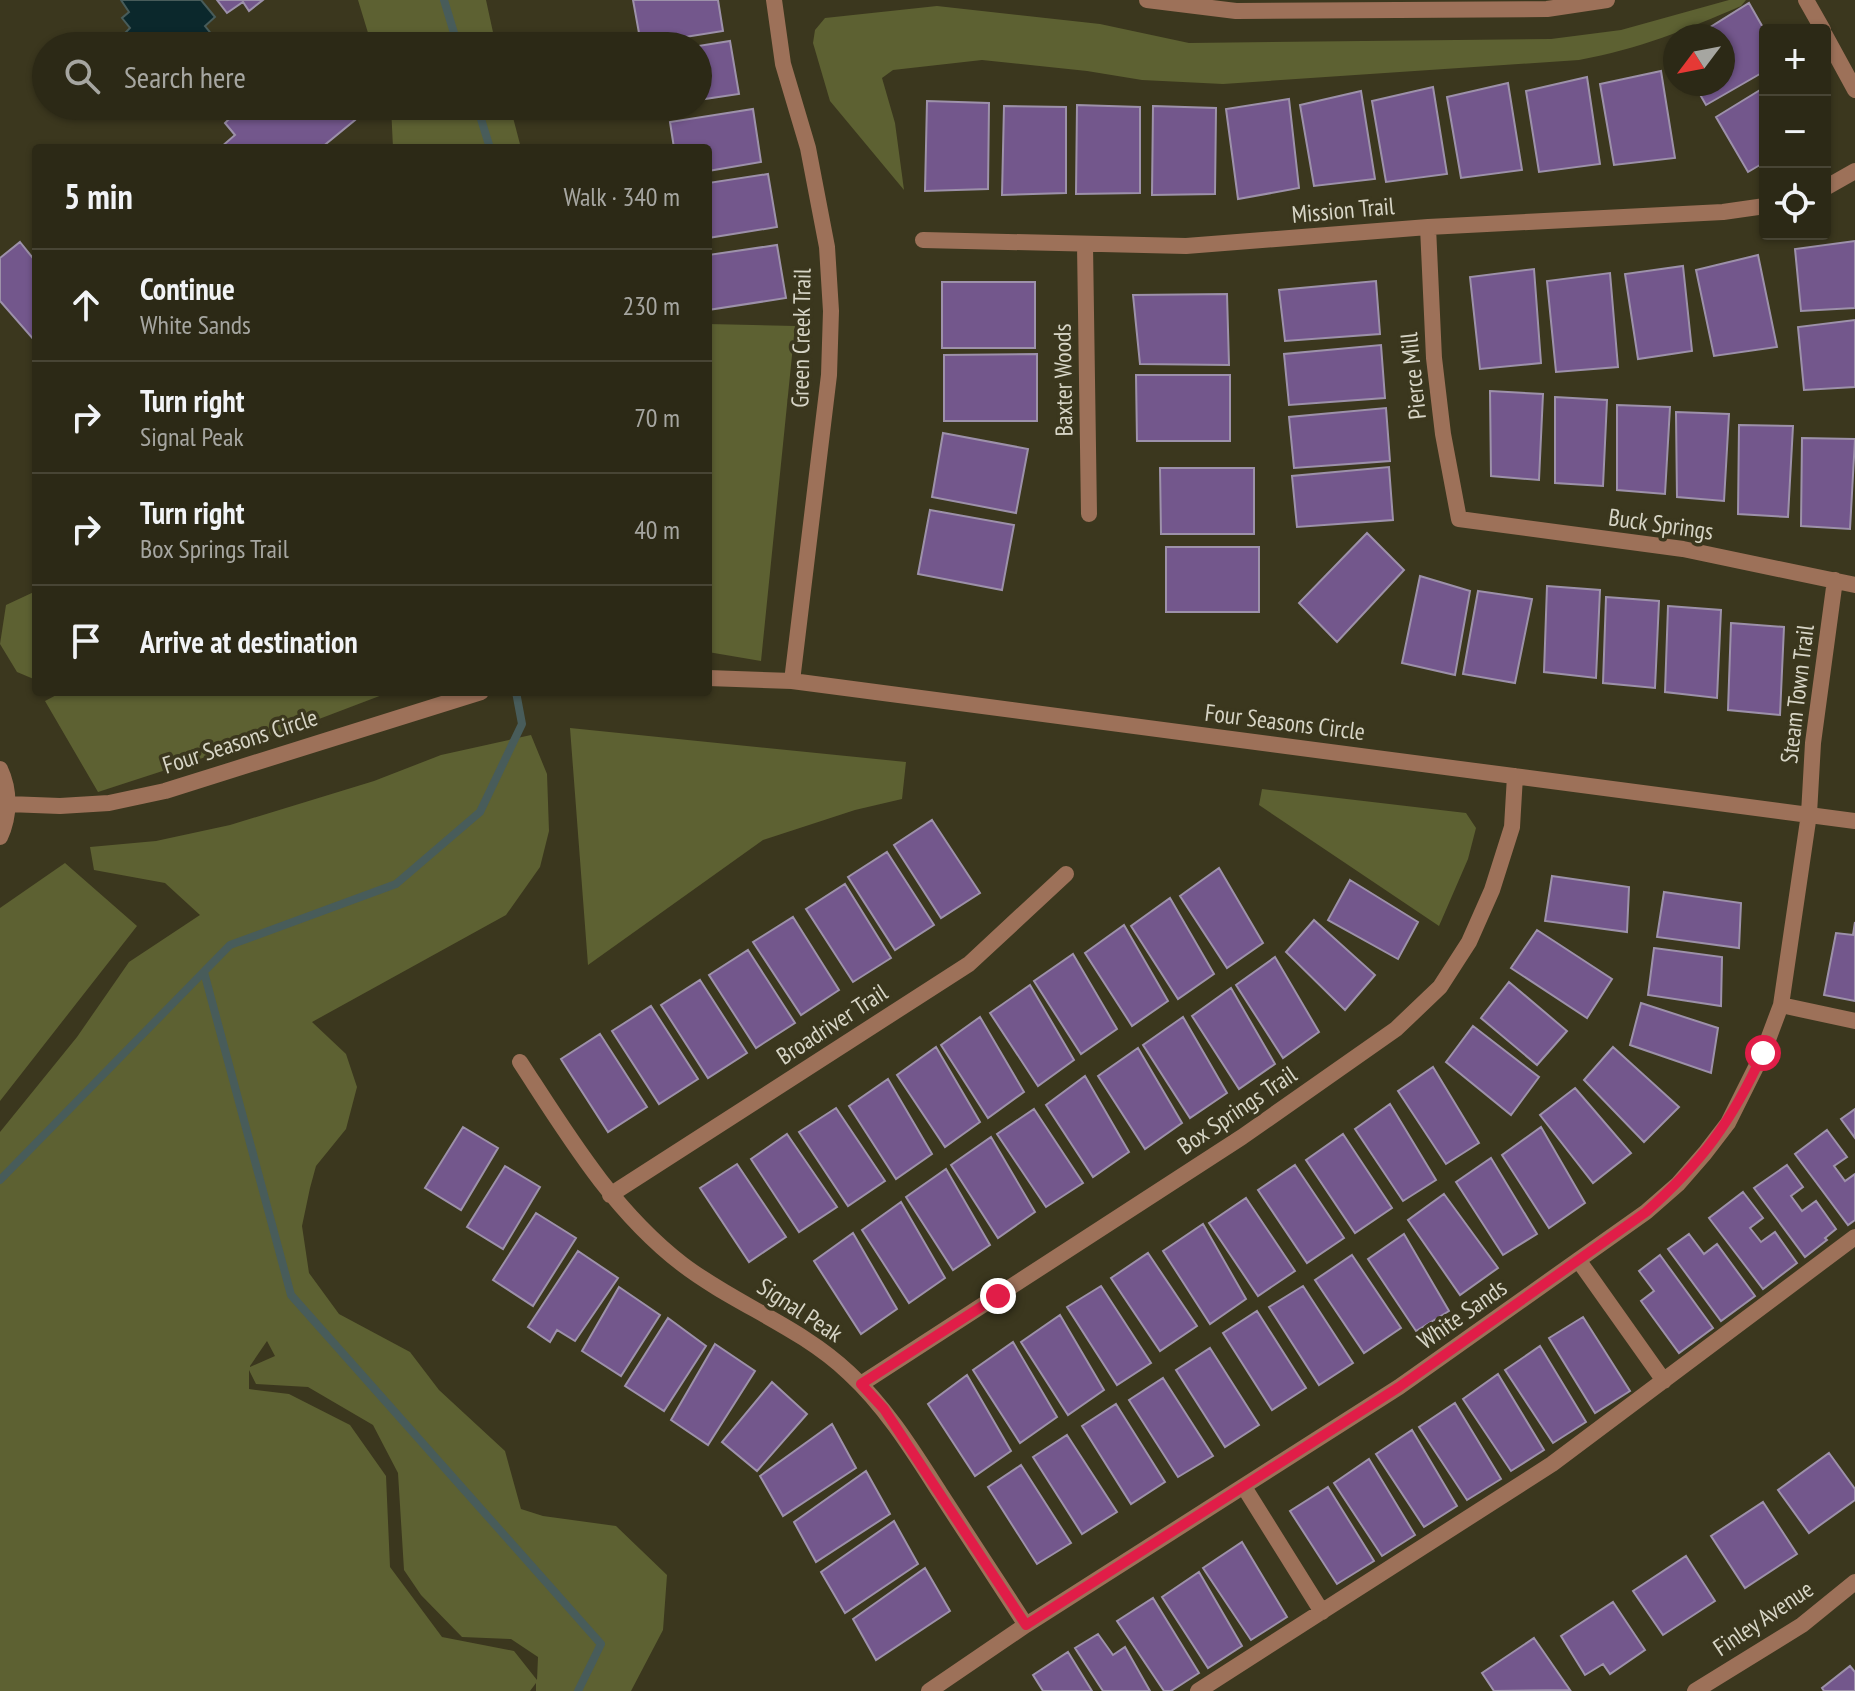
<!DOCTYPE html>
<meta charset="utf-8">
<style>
body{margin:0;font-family:"PT Sans Narrow",sans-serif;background:#34311f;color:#f1f3f6}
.controls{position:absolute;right:24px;top:24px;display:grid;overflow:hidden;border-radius:8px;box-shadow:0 2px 6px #0004}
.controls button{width:72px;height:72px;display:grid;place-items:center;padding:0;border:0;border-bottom:2px solid #484535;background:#2c2916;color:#f1f3f6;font:40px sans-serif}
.compass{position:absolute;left:1663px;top:24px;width:72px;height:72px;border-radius:50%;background:#2c2916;box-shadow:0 2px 6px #0004;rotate:238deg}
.stop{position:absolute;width:24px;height:24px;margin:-18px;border:6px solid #e11d48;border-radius:50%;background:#fff}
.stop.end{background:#e11d48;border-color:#fff;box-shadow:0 2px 8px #0008}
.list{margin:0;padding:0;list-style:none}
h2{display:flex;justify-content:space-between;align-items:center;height:104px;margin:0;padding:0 32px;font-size:34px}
h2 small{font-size:26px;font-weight:400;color:#a6a6a1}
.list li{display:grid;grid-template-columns:52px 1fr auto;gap:24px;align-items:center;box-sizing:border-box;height:112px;padding:0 32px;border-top:2px solid #484535}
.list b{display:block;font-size:30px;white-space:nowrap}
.list p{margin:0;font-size:26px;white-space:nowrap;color:#a6a6a1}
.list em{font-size:26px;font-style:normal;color:#a6a6a1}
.icon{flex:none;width:44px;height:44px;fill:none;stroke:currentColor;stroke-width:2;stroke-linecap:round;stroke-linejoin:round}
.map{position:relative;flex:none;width:1855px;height:1691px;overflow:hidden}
.search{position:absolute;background:#2c2916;box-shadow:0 2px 6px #0004;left:32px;top:32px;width:680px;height:88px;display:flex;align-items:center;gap:20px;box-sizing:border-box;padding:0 28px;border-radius:44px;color:#a6a6a1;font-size:30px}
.panel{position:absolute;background:#2c2916;box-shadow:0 2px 6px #0004;left:32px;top:144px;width:680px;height:552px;border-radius:8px}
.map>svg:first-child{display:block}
.green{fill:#5d6132;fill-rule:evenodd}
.water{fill:#0b282c;stroke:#485c5a;stroke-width:2}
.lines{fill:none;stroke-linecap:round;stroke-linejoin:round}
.stream{stroke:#485c5a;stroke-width:8}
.building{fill:#73578c;stroke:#9d91aa;stroke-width:2}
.minor{stroke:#9d7159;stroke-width:16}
.route{stroke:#e11d48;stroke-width:10}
.labels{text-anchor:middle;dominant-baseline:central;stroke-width:7;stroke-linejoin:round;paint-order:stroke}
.street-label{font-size:24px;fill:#d7d5c6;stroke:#3b371e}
</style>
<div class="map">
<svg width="1855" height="1691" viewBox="0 0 1855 1691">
<rect width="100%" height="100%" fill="#3b371e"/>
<path class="green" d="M358 0H486L496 46H372Z
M1729 0H1746L1741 6C1685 30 1639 49 1579 60L1223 84 1142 80 1087 71 982 60 893 70 882 78 895 123 904 190 830 101 813 43 815 30 825 18 937 6 1100 24 1189 43 1551 39 1621 30Z
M391 106H510L521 148H393Z
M708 324 795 326 761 661 708 652Z
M36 591V680L17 672 0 644 6 605Z
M62 692H390L298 727 98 792 45 701Z
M570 728 906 762 902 799 855 810 763 840 588 965Z
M531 735 547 774 549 831 540 867 506 915 312 1022 346 1054 357 1087 346 1129 316 1166 310 1188 302 1226 309 1273 339 1314 410 1352 439 1390 505 1451 521 1509 543 1516 616 1526 667 1575 663 1630 631 1691H536V1683L530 1691H0V1132L77 1037 129 962 200 915 165 883 94 870 90 847 156 841 230 825 374 781 441 755ZM267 1341 275 1356 250 1367V1366ZM249 1370 256 1384 308 1387 373 1425 398 1473 404 1570 421 1595 462 1637 511 1639 538 1657 537 1680 514 1651 442 1637 390 1567 386 1476 350 1425 289 1394 249 1389Z
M1262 789 1466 813 1476 828 1468 859 1439 926 1259 805Z
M65 863 137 926 0 1101V908Z"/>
<path class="water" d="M121 0H201L215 17 205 26 213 36 208 40 211 44 209 46H131L122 36 130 28 122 18 129 12Z"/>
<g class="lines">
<path class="stream" d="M444 0 458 46
M477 106 490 148
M204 972 291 1295 601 1644 578 1691
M0 1180 230 945 396 884 480 812 522 724 516 692"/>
</g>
<path class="building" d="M217 0H263L249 11 243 2 227 13Z
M633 0H718L723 31 641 44Z
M1749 3 1765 31V71L1706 105 1694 84H1723V36H1696Z
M730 41 739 94 698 100V46Z
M1661 71 1675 158 1614 165 1600 84Z
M1587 77 1600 164 1539 172 1526 91Z
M1508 83 1522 170 1461 178 1447 97Z
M1433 87 1447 174 1386 182 1372 101Z
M1765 87V162L1748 172 1716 117Z
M1361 91 1375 179 1314 186 1300 105Z
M1289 99 1299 188 1238 199 1226 109Z
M927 101 989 103 988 189 925 191Z
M1077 105 1140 107V193L1076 194Z
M242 106H344L355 120 321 148H220L235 135 225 123Z
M1004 106 1066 107V193L1002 195Z
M1153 106 1216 108 1215 194 1152 195Z
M753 109 761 162 708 171V148H674L670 122Z
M768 174 777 227 708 238V183Z
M1855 241V308L1801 311 1795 249Z
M20 242 36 262 34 340 0 301V258Z
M777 245 786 298 708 310V255Z
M1758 255 1777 347 1714 356 1696 270Z
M1683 266 1692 351 1638 359 1625 274Z
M1534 269 1541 363 1480 369 1470 277Z
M1610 273 1618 367 1556 372 1547 281Z
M1376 281 1380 334 1285 341 1279 290Z
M942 282H1035V348H942Z
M1227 294 1229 365 1140 364 1133 295Z
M1855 320V387L1804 390 1798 327Z
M1381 345 1385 398 1289 405 1284 354Z
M1037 354V421H944V355Z
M1136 375H1230V441H1137Z
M1490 391 1543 394 1539 480 1491 476Z
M1555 397 1607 400 1603 486 1555 483Z
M1617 405 1670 407 1665 494 1617 490Z
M1386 408 1390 461 1294 468 1289 417Z
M1676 412 1729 414 1724 501 1677 497Z
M1739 425 1793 426 1788 517 1738 514Z
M943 433 1028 449 1016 513 932 497Z
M1802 438 1855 439 1850 529 1801 526Z
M1389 467 1393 520 1297 527 1292 476Z
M1160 468H1254V534H1161Z
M930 510 1014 525 1002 590 918 574Z
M1367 533 1404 570 1337 642 1299 603Z
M1166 547H1259V612H1166Z
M1420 576 1470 591 1455 675 1402 663Z
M1547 586 1600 590 1596 678 1544 672Z
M1478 591 1532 599 1515 683 1463 674Z
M1606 597 1659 601 1655 688 1603 683Z
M1668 606 1721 610 1717 698 1665 692Z
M1731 623 1784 627 1780 715 1728 710Z
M932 820 980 893 941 918 894 845Z
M887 852 934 925 895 950 848 877Z
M1219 868 1263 943 1227 968 1180 896Z
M1552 876 1629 887 1627 932 1545 921Z
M1350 880 1418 922 1398 959 1328 920Z
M845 884 891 958 853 982 806 909Z
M1664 892 1741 903 1739 948 1657 937Z
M1170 898 1214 974 1178 999 1131 926Z
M793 917 839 990 801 1015 753 942Z
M1314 920 1375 975 1345 1010 1286 952Z
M1855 922V1001L1824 995 1836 933 1853 935Z
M1124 925 1168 1001 1132 1026 1085 953Z
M1537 930 1612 979 1587 1018 1511 968Z
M1654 948 1722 957 1721 1006 1648 995Z
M748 950 795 1023 756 1048 709 975Z
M1073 954 1117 1029 1081 1054 1034 981Z
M1275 957 1319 1032 1283 1058 1236 985Z
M700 980 747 1053 708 1078 661 1005Z
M1509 982 1567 1031 1537 1065 1481 1018Z
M1030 985 1074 1060 1038 1086 990 1013Z
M1231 988 1275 1064 1239 1089 1192 1016Z
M1641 1003 1718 1028 1711 1073 1630 1045Z
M651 1006 698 1079 659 1104 612 1031Z
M980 1017 1024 1092 988 1118 941 1045Z
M1183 1017 1227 1093 1190 1118 1143 1045Z
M1473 1026 1539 1077 1511 1115 1446 1062Z
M600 1034 647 1107 608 1132 561 1059Z
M936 1047 980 1122 945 1147 897 1075Z
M1613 1047 1679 1107 1644 1142 1584 1080Z
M1138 1048 1182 1123 1145 1149 1098 1076Z
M1433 1067 1479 1143 1446 1164 1398 1091Z
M1085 1076 1129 1152 1093 1177 1046 1105Z
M888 1079 932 1154 896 1179 849 1106Z
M1575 1088 1631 1153 1593 1183 1540 1115Z
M1390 1104 1436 1180 1403 1201 1355 1129Z
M836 1108 885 1181 848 1206 799 1132Z
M1034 1109 1083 1183 1046 1207 997 1134Z
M1855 1109V1138L1841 1119Z
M463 1127 498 1148 461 1210 425 1188Z
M1541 1127 1585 1203 1549 1228 1502 1155Z
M1827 1130 1847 1157 1834 1166 1845 1181 1855 1174V1220L1848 1225 1795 1154Z
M787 1134 837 1207 799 1232 751 1159Z
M1343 1134 1392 1208 1355 1233 1306 1160Z
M991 1137 1035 1212 998 1238 951 1165Z
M1491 1158 1537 1234 1503 1255 1456 1182Z
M737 1164 786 1237 749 1262 700 1188Z
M1295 1165 1344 1238 1307 1263 1258 1190Z
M1787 1165 1803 1187 1791 1196 1802 1211 1816 1201 1836 1229 1825 1238 1827 1240 1805 1257 1754 1188Z
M505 1166 540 1187 503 1249 467 1227Z
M946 1169 990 1245 953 1270 906 1197Z
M1743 1192 1763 1218 1750 1228 1761 1242 1775 1232 1797 1263 1763 1289 1709 1218Z
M1444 1194 1498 1268 1460 1295 1408 1220Z
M1246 1198 1295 1271 1258 1296 1209 1223Z
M901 1202 945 1278 909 1303 862 1230Z
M536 1213 576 1238 533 1306 493 1280Z
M1203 1224 1246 1299 1210 1324 1163 1251Z
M853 1233 897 1309 861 1334 814 1261Z
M1404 1234 1449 1311 1416 1331 1368 1259Z
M1689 1234 1704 1254 1717 1244 1755 1296 1721 1321 1668 1249Z
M578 1251 618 1278 575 1341 557 1330 550 1342 528 1327Z
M1148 1253 1197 1326 1160 1351 1111 1278Z
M1352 1255 1401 1328 1364 1353 1315 1280Z
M1660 1255 1713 1328 1679 1353 1641 1301 1654 1291 1639 1271Z
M1101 1286 1151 1363 1117 1385 1067 1307Z
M1303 1286 1353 1363 1319 1385 1269 1307Z
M619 1287 660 1315 621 1376 582 1351Z
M1257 1311 1306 1388 1272 1410 1223 1333Z
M1060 1315 1104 1390 1068 1415 1021 1342Z
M1583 1317 1630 1391 1595 1413 1549 1338Z
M668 1318 706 1346 664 1411 625 1386Z
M1013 1342 1057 1417 1020 1443 973 1370Z
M715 1344 755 1371 708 1445 671 1420Z
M1540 1346 1586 1422 1553 1443 1505 1370Z
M1210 1348 1259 1425 1225 1447 1176 1370Z
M1498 1374 1544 1450 1511 1471 1463 1399Z
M967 1375 1011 1451 975 1476 928 1404Z
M1163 1378 1213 1456 1178 1477 1129 1400Z
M772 1382 807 1414 757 1471 722 1442Z
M1455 1403 1501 1479 1467 1500 1419 1427Z
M1116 1404 1165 1482 1131 1504 1082 1426Z
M832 1424 856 1468 783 1516 760 1476Z
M1412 1430 1457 1506 1424 1527 1376 1454Z
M1067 1435 1117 1512 1082 1534 1033 1457Z
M1829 1453 1855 1489V1500L1809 1533 1778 1490Z
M1369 1459 1415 1535 1382 1556 1334 1483Z
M1021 1465 1071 1543 1037 1564 988 1487Z
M866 1471 890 1514 816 1562 794 1522Z
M1328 1487 1374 1561 1337 1584 1290 1511Z
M1763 1502 1797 1554 1745 1588 1711 1536Z
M894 1521 918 1564 845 1613 821 1572Z
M1242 1542 1287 1617 1251 1640 1203 1568Z
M1686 1556 1715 1601 1663 1635 1633 1591Z
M925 1568 950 1611 876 1660 853 1619Z
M1199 1572 1242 1646 1208 1668 1162 1597Z
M1153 1598 1199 1673 1171 1691H1164L1117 1621Z
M1613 1602 1645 1650 1610 1674 1603 1664 1585 1675 1561 1636Z
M1098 1634 1113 1655 1125 1647 1150 1691H1103L1075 1648Z
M1534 1638 1570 1690 1494 1691 1482 1673Z
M1068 1652 1092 1691H1043L1033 1675Z
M1850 1666 1855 1672V1691H1824L1822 1688Z"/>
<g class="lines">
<path class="minor" d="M774 0 783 64 808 148 827 247 831 311 829 375 792 681
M1147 0 1236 11 1547 9 1607 0
M1806 0 1823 30
M1825 35 1855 90
M1825 188 1855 171
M1428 227 1434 358 1443 434 1459 519 1683 549 1855 585
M923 240 1186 246 1428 227 1723 212 1765 206
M1085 245 1089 514
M708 678 792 681 1855 821
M0 769C10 790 10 816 0 837
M8 804 60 806 109 803 165 791 481 692
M1781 1005 1855 1021
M520 1062C567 1134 612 1210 682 1264 734 1304 801 1327 849 1373 886 1407 913 1451 940 1493 969 1537 997 1581 1026 1625
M610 1195 969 964 1066 874
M1579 1261 1664 1381
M861 1384 1242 1137 1396 1029 1440 987 1469 942 1492 890 1512 827 1515 776
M1244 1487 1322 1612
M929 1691 1026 1625 1399 1387 1646 1212 1678 1184 1705 1153 1728 1123 1763 1053 1781 1005 1809 814 1813 743 1835 580
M1198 1691 1552 1464 1855 1237
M1695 1691 1802 1625 1855 1582"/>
</g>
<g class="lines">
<path class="route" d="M998 1296 861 1384 884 1409 1026 1625 1399 1387 1646 1212C1702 1162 1732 1121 1763 1053"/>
</g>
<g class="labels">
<g class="street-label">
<text transform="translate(1343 210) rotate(-5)">Mission Trail</text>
<text transform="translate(801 338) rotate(-89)">Green Creek Trail</text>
<text transform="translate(1413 376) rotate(-96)">Pierce Mill</text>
<text transform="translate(1063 380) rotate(-91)">Baxter Woods</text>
<text transform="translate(1661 524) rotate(8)">Buck Springs</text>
<text transform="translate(1797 694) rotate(-83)">Steam Town Trail</text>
<text transform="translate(1285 722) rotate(7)">Four Seasons Circle</text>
<text transform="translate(240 741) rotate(-18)">Four Seasons Circle</text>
<text transform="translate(832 1024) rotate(-33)">Broadriver Trail</text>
<text transform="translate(1237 1110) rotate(-34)">Box Springs Trail</text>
<text transform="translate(800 1310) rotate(33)">Signal Peak</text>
<text transform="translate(1462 1314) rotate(-35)">White Sands</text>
<text transform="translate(1763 1618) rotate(-34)">Finley Avenue</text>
</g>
</g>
</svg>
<div class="controls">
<button>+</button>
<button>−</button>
<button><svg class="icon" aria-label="locate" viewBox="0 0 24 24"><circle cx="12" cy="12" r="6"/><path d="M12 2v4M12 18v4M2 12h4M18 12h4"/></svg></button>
</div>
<svg class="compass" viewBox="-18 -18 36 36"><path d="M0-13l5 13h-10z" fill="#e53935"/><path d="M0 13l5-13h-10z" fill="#a6a6a1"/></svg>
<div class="stop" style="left:1763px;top:1053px"></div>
<div class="stop end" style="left:998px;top:1296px"></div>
<div class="search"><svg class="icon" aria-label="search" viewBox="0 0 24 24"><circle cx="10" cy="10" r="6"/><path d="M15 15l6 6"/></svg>Search here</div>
<section class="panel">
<h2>5 min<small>Walk · 340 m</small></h2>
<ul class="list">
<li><svg class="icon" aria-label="ahead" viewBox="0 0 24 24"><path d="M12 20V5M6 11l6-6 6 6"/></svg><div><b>Continue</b><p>White Sands</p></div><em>230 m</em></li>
<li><svg class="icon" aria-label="right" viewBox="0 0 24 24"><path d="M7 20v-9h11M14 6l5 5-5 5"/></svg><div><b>Turn right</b><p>Signal Peak</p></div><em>70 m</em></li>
<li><svg class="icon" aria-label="right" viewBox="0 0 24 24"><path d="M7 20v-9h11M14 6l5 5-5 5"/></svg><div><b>Turn right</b><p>Box Springs Trail</p></div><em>40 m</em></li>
<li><svg class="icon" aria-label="arrive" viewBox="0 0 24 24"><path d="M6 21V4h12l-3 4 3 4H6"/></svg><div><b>Arrive at destination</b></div></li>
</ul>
</section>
</div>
